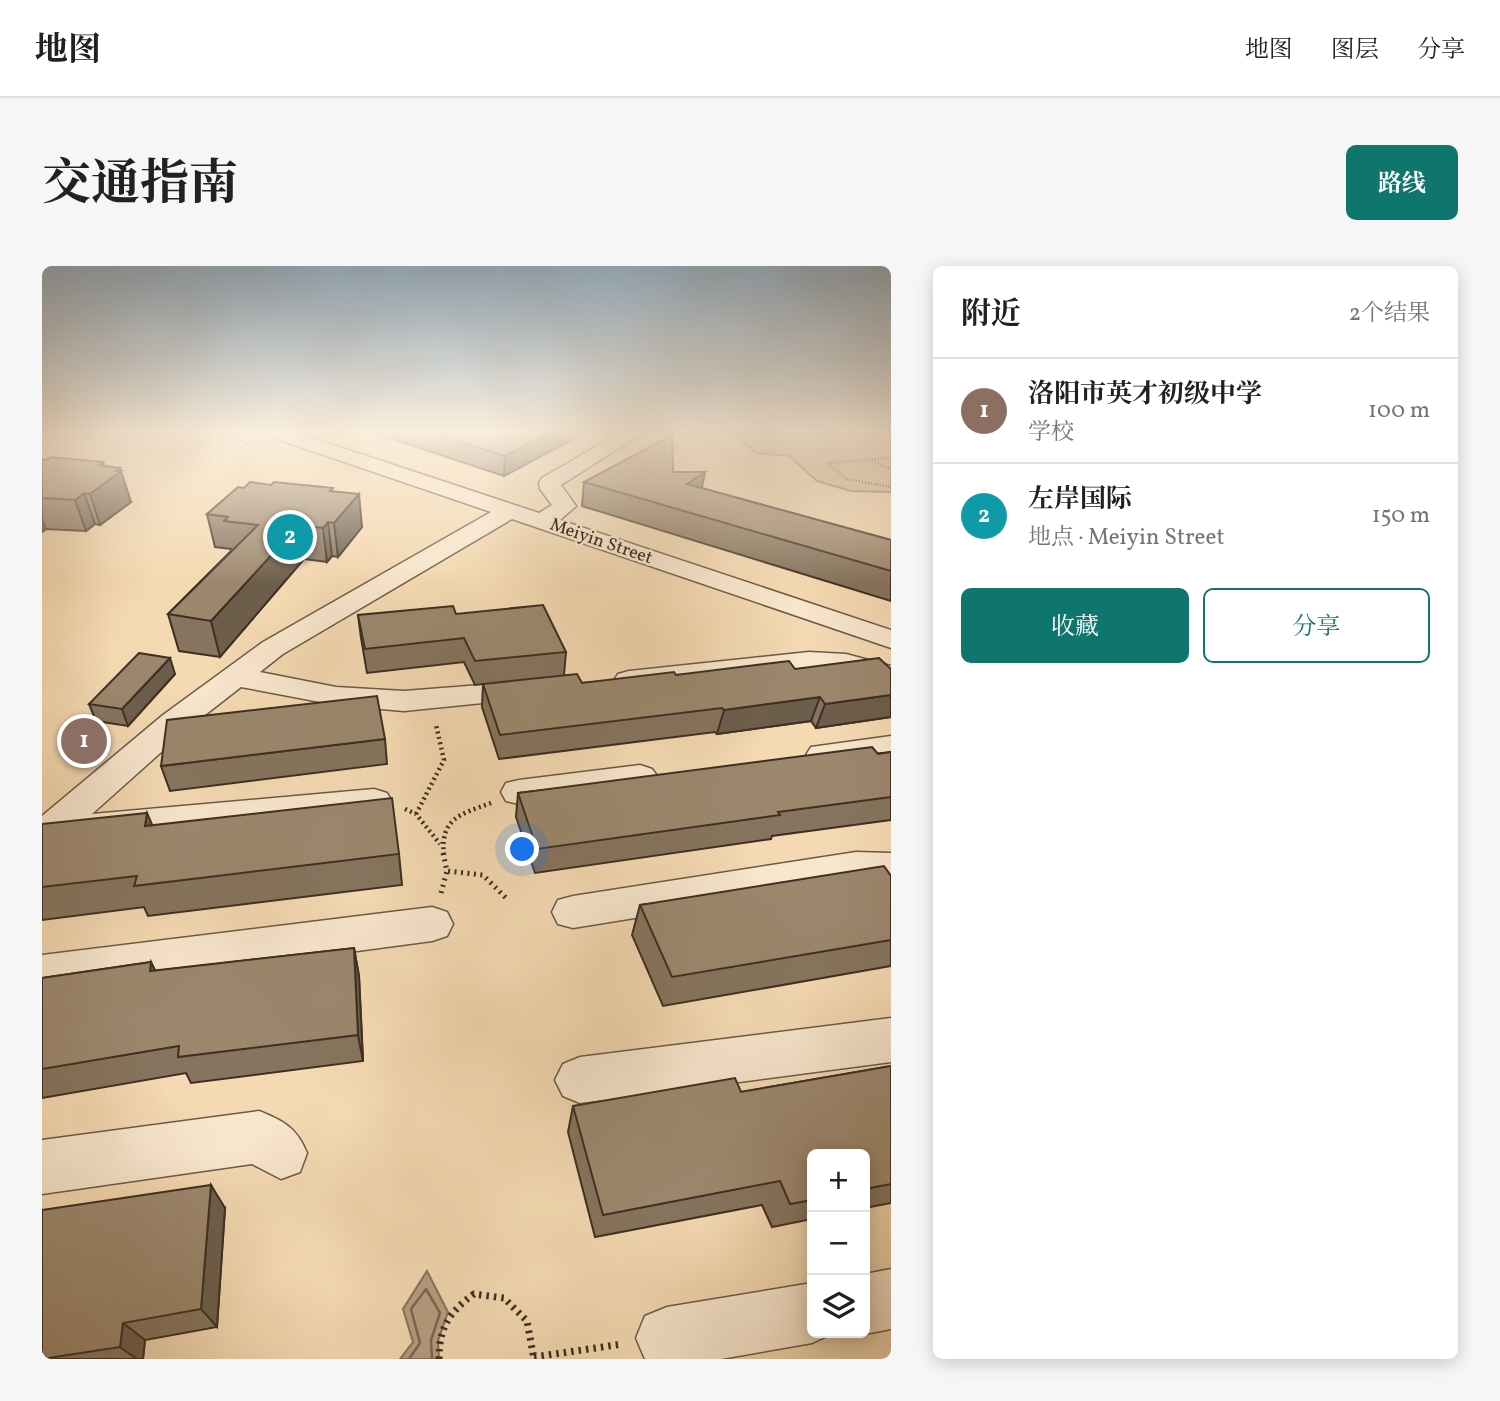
<!DOCTYPE html>
<html lang="zh">
<meta charset="utf-8">
<style>
body{margin:0;font-family:Vollkorn,"Noto Serif SC",serif;background:#f6f6f6;color:#202124}
.controls{position:absolute;right:21px;bottom:21px;display:grid;overflow:hidden;border-radius:10px;box-shadow:0 4px 18px #0003}
.controls button{width:63px;height:63px;display:grid;place-items:center;padding:0;border:0;border-bottom:2px solid #e0e0e0;background:#fff;color:#202124;font:35px sans-serif}
.you{position:absolute;left:481px;top:584px;width:24px;height:24px;margin:-18px;border:5px solid #fff;border-radius:50%;background:#1a73e8;box-shadow:0 0 0 10px #1a73e833}
.badge{display:grid;place-items:center;width:46px;height:46px;border-radius:50%;background:#0f766e;color:#fff;font-size:23px;font-weight:700}
.pin{position:absolute;translate:-50% -50%;border:4px solid #fff;box-shadow:0 2px 7px #0006}
.list{margin:0;padding:0;list-style:none}
h2{display:flex;justify-content:space-between;align-items:center;height:91px;margin:0;padding:0 28px;font-size:30px}
h2 small{font-size:23px;font-weight:400;color:#757577}
.list li{display:grid;grid-template-columns:46px 1fr auto;gap:21px;align-items:center;box-sizing:border-box;height:105px;padding:0 28px;border-top:2px solid #e0e0e0}
.list b{display:block;font-size:26px;white-space:nowrap}
.list p{margin:0;font-size:23px;white-space:nowrap;color:#757577}
.list em{font-size:23px;font-style:normal;color:#757577}
.actions{display:flex;gap:14px;padding:21px 28px}
.actions a{flex:1;padding:16px 0;border:2px solid #0f766e;border-radius:10px;text-align:center;font-size:24px;color:#0f766e}
.actions .main{background:#0f766e;color:#fff}
.icon{flex:none;width:38px;height:38px;fill:none;stroke:currentColor;stroke-width:2;stroke-linecap:round;stroke-linejoin:round}
.map{position:relative;flex:none;width:849px;height:1093px;overflow:hidden;border-radius:10px}
header{display:flex;align-items:center;gap:42px;box-sizing:border-box;height:98px;padding:0 35px;background:#fff;border-bottom:2px solid #e0e0e0}
header strong{font-size:33px}
nav{display:flex;gap:38px;margin-inline-start:auto;font-size:24px}
.intro{display:flex;align-items:center;justify-content:space-between;box-sizing:border-box;height:168px;padding:0 42px}
h1{margin:0;font-size:49px}
.button{padding:18px 32px;border-radius:10px;background:#0f766e;color:#fff;font-size:24px;font-weight:700}
main{display:flex;gap:42px;padding:0 42px}
aside{flex:1;background:#fff;border-radius:10px;box-shadow:0 4px 18px #0003}
.map>svg:first-child{display:block}
.green{fill:#d5bc9a;stroke:#89765e;stroke-width:2}
.water{fill:#b69f81;stroke:#86725b;stroke-width:2}
.lines{fill:none;stroke-linecap:round;stroke-linejoin:round}
.shore{stroke:#7a6752;stroke-width:2.5}
.street-casing{stroke:#6b5a47;stroke-width:3}
.path-far3{stroke:#3d2f23;stroke-width:2.5;stroke-dasharray:1 2;stroke-linecap:butt}
.path-far2{stroke:#3d2f23;stroke-width:4.5;stroke-dasharray:2 3.5;stroke-linecap:butt}
.path-far1{stroke:#3d2f23;stroke-width:5;stroke-dasharray:2 4.5;stroke-linecap:butt}
.path{stroke:#3d2f23;stroke-width:7;stroke-dasharray:2.5 5;stroke-linecap:butt}
.street{fill:#f8e6cd;fill-rule:evenodd}
.wall{fill:#86745e;stroke:#3d2f23;stroke-width:2}
.shaded-wall{fill:#6d5e4c;stroke:#3d2f23;stroke-width:2}
.building{fill:#9c876d;stroke:#3d2f23;stroke-width:2}
.labels{text-anchor:middle;dominant-baseline:central;stroke-width:5;stroke-linejoin:round;paint-order:stroke}
.far-street-label{font-size:18px;fill:#3d2f23;stroke:#f8e6cd}
</style>
<header>
<strong>地图</strong>
<nav><a>地图</a><a>图层</a><a>分享</a></nav>
</header>
<div class="intro"><h1>交通指南</h1><a class="button">路线</a></div>
<main>
<div class="map">
<svg width="849" height="1093" viewBox="0 0 849 1093">
<rect width="100%" height="100%" fill="#f4d9b2"/>
<filter id="stains"><feTurbulence type="fractalNoise" baseFrequency=".00286" numOctaves="4"/><feColorMatrix values="0 0 0 0 .2 0 0 0 0 .09 0 0 0 0 .02 0 0 0 .5 -.17"/></filter>
<radialGradient id="worn" r=".72"><stop offset=".6" stop-color="#630" stop-opacity="0"/><stop offset="1" stop-color="#630" stop-opacity=".3"/></radialGradient>
<path class="green" d="M690 165H849V226L809 225 775 215 747 190 714 187Z"/>
<path class="water" d="M385 1005 406 1046 396 1075 397 1093H358L371 1076 361 1043Z"/>
<g class="lines">
<path class="shore" d="M367 1093 378 1077 369 1043 384 1023 398 1047 389 1074 390 1093"/>
<g class="street-casing">
<path id="street" d="M221 165H249L497 247 510 239 498 223 497 217 500 212 581 165H604L519 219 534 240 518 254 849 364V382L470 253 241 388 218 406 294 421 362 425 490 415 501 417 506 424 501 431 362 445 294 439 199 421 145 463 50 548 332 523 345 527 350 536 345 545 332 549 58 572 45 568 39 559 41 556 13 581 0 585V550L121 449 221 376 449 246 223 169Z
M767 386 804 388 849 400V419L802 406 767 404 587 423 576 420 572 414 576 408 587 405Z
M849 470V492L781 500 769 497 764 489 769 481Z
M598 499 610 503 616 511 610 519 477 538 464 535 459 526 464 517 477 514Z
M814 586 849 587V617L814 616 531 662 516 658 510 646 516 634 531 630Z
M390 641 405 646 411 658 405 670 390 675 0 727V689Z
M849 752V796L538 837 521 830 513 814 521 798 538 791Z
M217 845C242 855 255 862 265 887L258 906 239 913 210 898 0 928V874Z
M849 1003V1063L823 1068 820 1067H823V1008Z
M770 1017V1067H792L770 1077 679 1093H603L594 1072 603 1050 625 1041Z"/>
</g>
<path class="path-far3" d="M171 165 210 179
M849 192 785 197 805 213 849 221
M827 194 849 203"/>
<path class="path-far2" d="M363 543 374 548 398 578
M374 548 402 494 394 459
M402 589C398 552 419 548 449 537"/>
<path class="path-far1" d="M401 587 405 605 441 609 465 633
M399 627 405 605"/>
<path class="path" d="M492 1091 581 1078
M397 1093C397 1062 407 1046 432 1028L462 1032 485 1055 492 1093"/>
<use href="#street" class="street"/>
</g>
<path class="wall" d="M326 165H546L462 210Z
M0 193 89 236 58 259 53 258 44 265 4 263 0 266Z
M663 206 659 222 849 274V335L540 240 542 216Z
M291 226 320 261 296 291 290 290 285 296 262 293 178 391 137 385 126 348 189 285V283L173 281 165 248Z
M316 349 524 386 522 409 540 417 634 409 753 403H849V451L774 462 769 455 675 468 673 466 457 493 440 441 441 418 433 419 422 396 325 407 319 372Z
M133 408 86 460 54 455 47 438Z
M343 473 345 498 128 525 119 500Z
M849 486V554L730 570 729 573 493 607 474 551 476 527Z
M0 558 110 559 357 588 360 619 106 650 102 641 0 654Z
M849 610V700L621 740 590 669 598 639Z
M312 682 317 710 321 795 149 817 144 807 0 832V712L109 696 113 705Z
M849 800V937L823 942V888H770V953L730 961 720 939 553 971 526 866 531 840 699 826Z
M183 942 175 1061 103 1074 101 1093H0Z"/>
<path class="shaded-wall" d="M512 165H546L462 210 463 190Z
M61 196 67 214 74 205 78 202 89 236 58 259 48 228 57 199Z
M663 206 658 231 645 218Z
M42 227 53 258 44 265 33 234Z
M317 228 320 261 296 291 292 257Z
M0 253 4 263 0 266Z
M286 256 290 290 285 296 281 262Z
M257 259 262 293 178 391 169 355Z
M128 392 133 408 86 460 80 443Z
M849 429V451L774 462 783 438Z
M778 431 769 455 675 468 682 444Z
M105 547 118 577 103 560Z
M312 682 317 710 321 795 316 769Z
M109 696 122 723 108 705Z
M169 919 183 942 175 1061 159 1043Z
M81 1057 103 1074 101 1093H95L78 1081Z"/>
<path class="building" d="M382 165H512L463 190Z
M630 169 631 206H663L645 218 849 274V305L542 216Z
M9 191 61 196 57 199 78 202 74 205H79L48 228 42 227 33 234 0 232V193L4 194Z
M208 216 229 219 232 216 291 222 288 225 317 228 292 257 286 256 281 262 257 259 169 355 126 348 216 259 182 255 186 251 165 248 196 221 202 222Z
M501 339 524 386 433 395 422 372 323 383 316 349 411 340 414 348Z
M97 387 128 392 80 443 47 438Z
M837 392 849 403V429L783 438 778 431 682 444 680 442 458 469 441 418 535 408 540 417 632 406 634 409 747 395 753 403Z
M335 430 343 473 119 500 125 454Z
M830 481 836 488 849 486V531L736 546 738 549 495 583 476 527Z
M350 532 357 588 92 620 95 610 0 621V558L105 547 103 560Z
M842 600 849 610V674L630 711 598 639Z
M312 682 316 769 136 791 137 780 0 803V712L109 696 108 705Z
M849 800V918L823 923V888H770V934L748 938 738 915 561 949 531 840 693 812 699 826Z
M169 919 159 1043 81 1057 78 1081 0 1093V944Z"/>
<linearGradient id="sky" x2="0" y2="1"><stop stop-color="#94acbf"/><stop offset="0.52" stop-color="#faeedc"/><stop offset="1" stop-color="#faeedc" stop-opacity="0"/></linearGradient>
<rect width="849" height="318" fill="url(#sky)"/>
<g class="labels">
<g class="far-street-label">
<text transform="translate(559 276) rotate(19)">Meiyin Street</text>
</g>
</g>
<rect width="100%" height="100%" filter="url(#stains)"/>
<rect width="100%" height="100%" fill="url(#worn)"/>
</svg>
<div class="controls">
<button>+</button>
<button>−</button>
<button><svg class="icon" aria-label="layers" viewBox="0 0 24 24"><path d="M12 4l9 5-9 5-9-5zM3 14l9 5 9-5"/></svg></button>
</div>
<div class="you"></div>
<div class="pin badge" style="left:42px;top:475px;background:#8d6e63">1</div>
<div class="pin badge" style="left:248px;top:271px;background:#0f9aa8">2</div>
</div>
<aside>
<h2>附近<small>2个结果</small></h2>
<ul class="list">
<li><span class="badge" style="background:#8d6e63">1</span><div><b>洛阳市英才初级中学</b><p>学校</p></div><em>100 m</em></li>
<li><span class="badge" style="background:#0f9aa8">2</span><div><b>左岸国际</b><p>地点 · Meiyin Street</p></div><em>150 m</em></li>
</ul>
<div class="actions"><a class="main">收藏</a><a>分享</a></div>
</aside>
</main>
